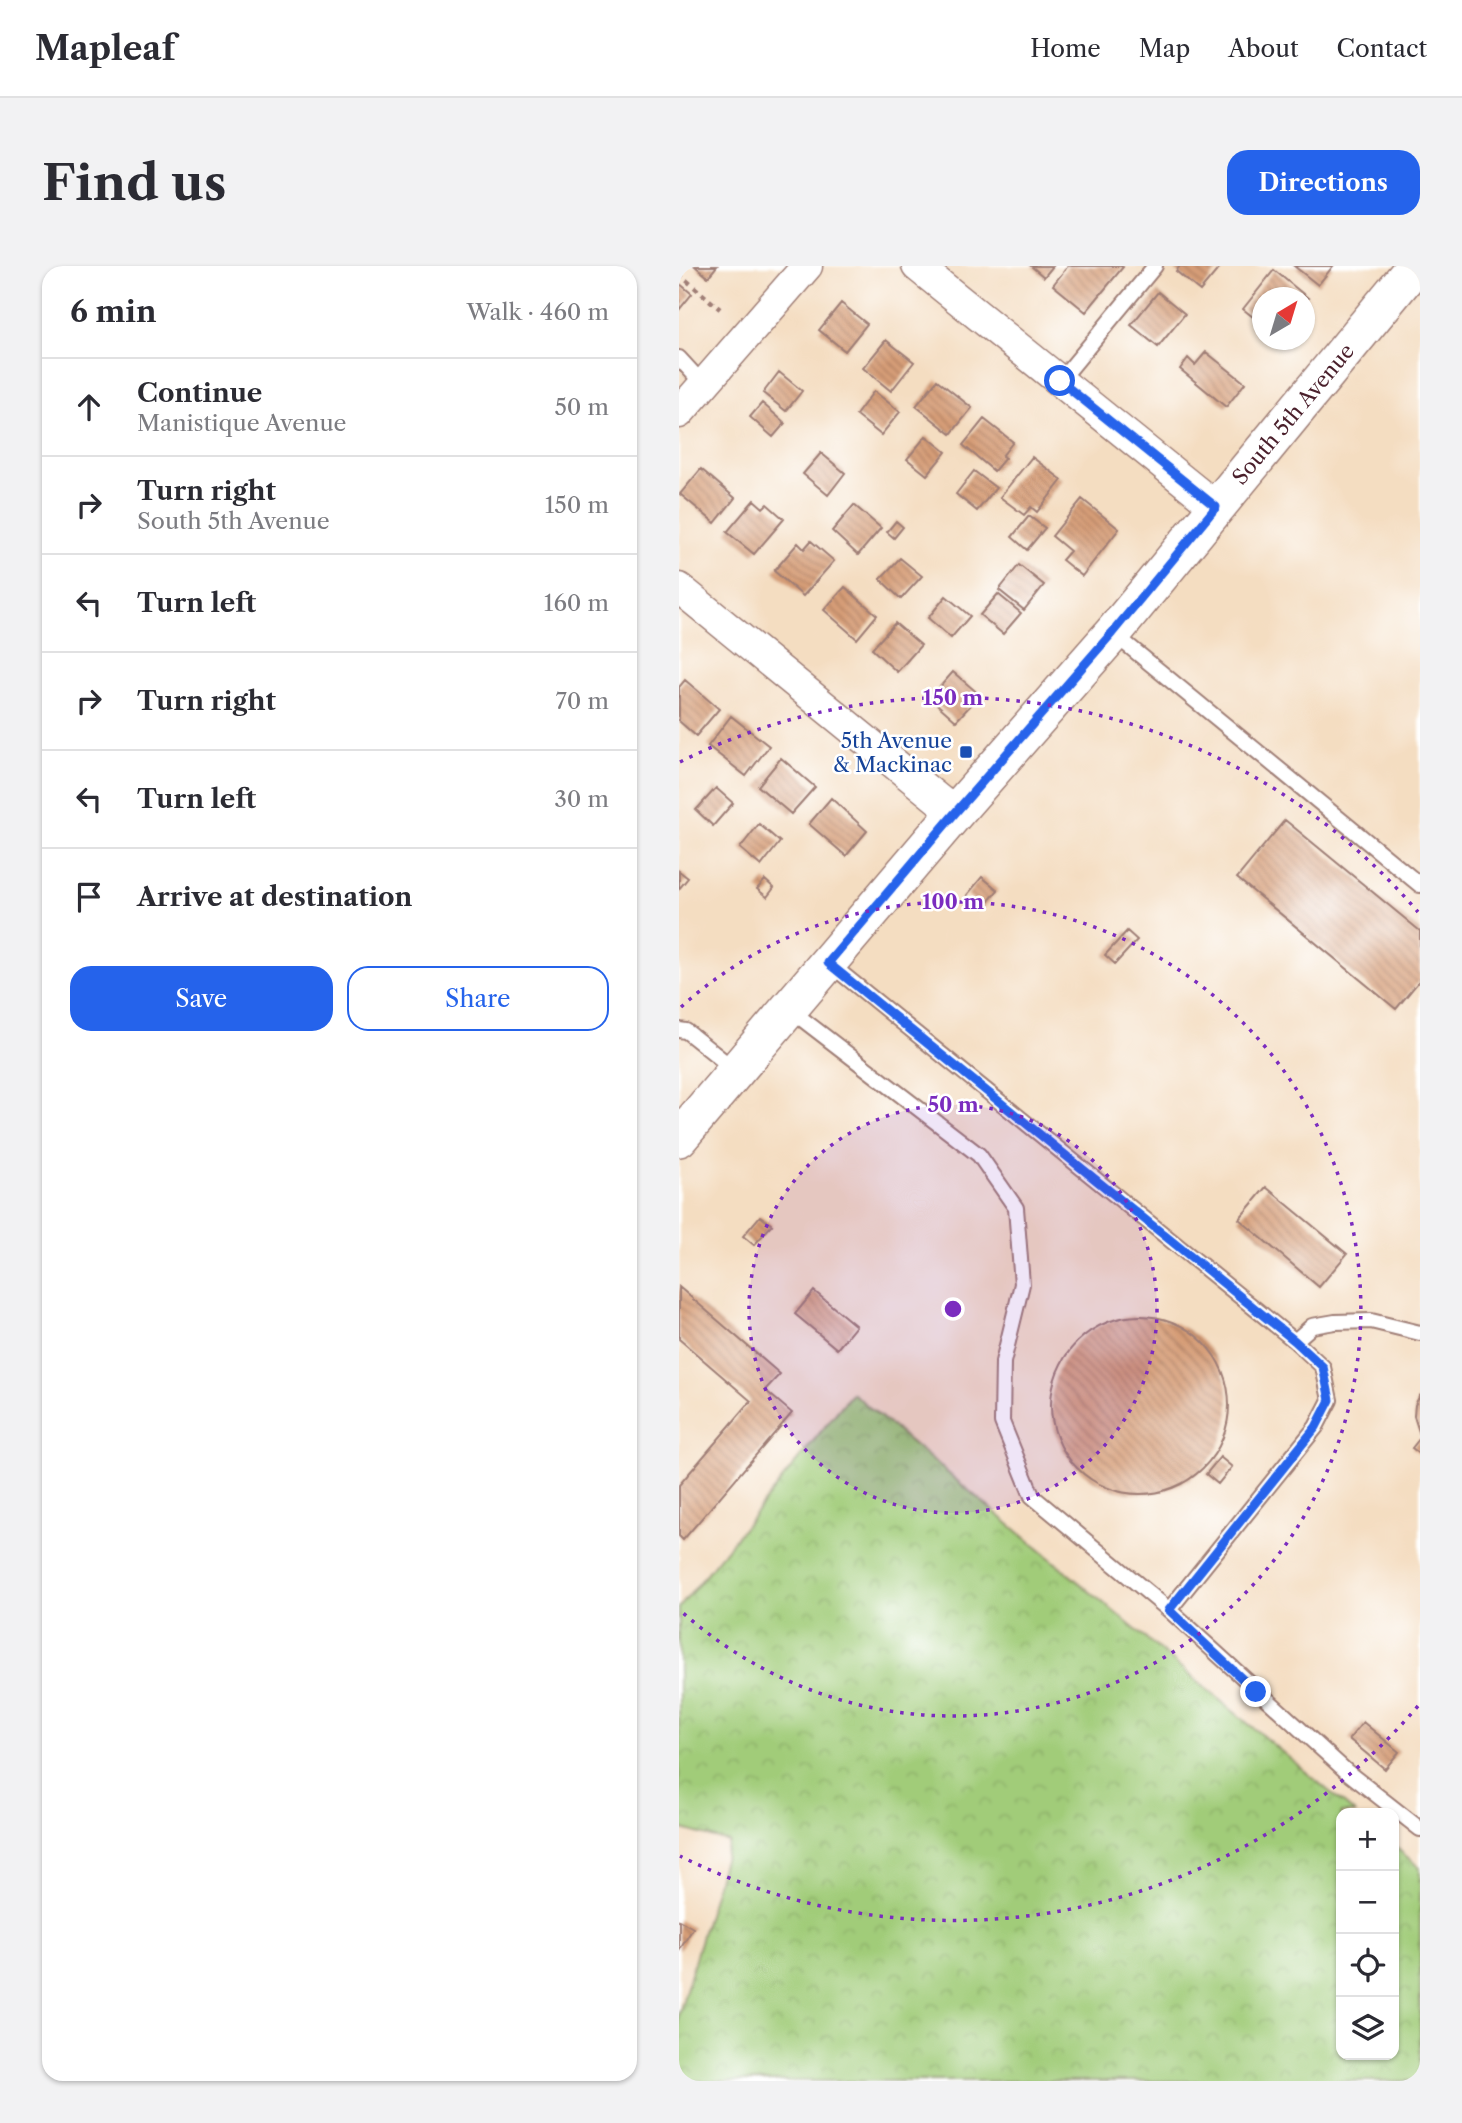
<!DOCTYPE html>
<meta charset="utf-8">
<style>
body{margin:0;font-family:"Libre Caslon Text",serif;background:#f2f2f3;color:#2b2b33}
.controls{position:absolute;right:21px;bottom:21px;display:grid;overflow:hidden;border-radius:14px;box-shadow:0 2px 5px #0004}
.controls button{width:63px;height:63px;display:grid;place-items:center;padding:0;border:0;border-bottom:2px solid #e1e1e2;background:#fff;color:#2b2b33;font:35px sans-serif}
.compass{position:absolute;left:573px;top:21px;width:63px;height:63px;border-radius:50%;background:#fff;box-shadow:0 2px 5px #0004;rotate:38deg}
.stop{position:absolute;width:21px;height:21px;margin:-16px;border:5px solid #2563eb;border-radius:50%;background:#fff}
.stop.end{background:#2563eb;border-color:#fff;box-shadow:0 2px 7px #0008}
.list{margin:0;padding:0;list-style:none}
h2{display:flex;justify-content:space-between;align-items:center;height:91px;margin:0;padding:0 28px;font-size:30px}
h2 small{font-size:23px;font-weight:400;color:#7c7c81}
.list li{display:grid;grid-template-columns:46px 1fr auto;gap:21px;align-items:center;box-sizing:border-box;height:98px;padding:0 28px;border-top:2px solid #e1e1e2}
.list b{display:block;font-size:26px;white-space:nowrap}
.list p{margin:0;font-size:23px;white-space:nowrap;color:#7c7c81}
.list em{font-size:23px;font-style:normal;color:#7c7c81}
.actions{display:flex;gap:14px;padding:21px 28px}
.actions a{flex:1;padding:16px 0;border:2px solid #2563eb;border-radius:21px;text-align:center;font-size:24px;color:#2563eb}
.actions .main{background:#2563eb;color:#fff}
.icon{flex:none;width:38px;height:38px;fill:none;stroke:currentColor;stroke-width:2;stroke-linecap:round;stroke-linejoin:round}
.map{position:relative;flex:none;width:741px;height:1815px;overflow:hidden;border-radius:21px}
header{display:flex;align-items:center;gap:42px;box-sizing:border-box;height:98px;padding:0 35px;background:#fff;border-bottom:2px solid #e1e1e2}
header strong{font-size:33px}
nav{display:flex;gap:38px;margin-inline-start:auto;font-size:24px}
.intro{display:flex;align-items:center;justify-content:space-between;box-sizing:border-box;height:168px;padding:0 42px}
h1{margin:0;font-size:49px}
.button{padding:18px 32px;border-radius:21px;background:#2563eb;color:#fff;font-size:24px;font-weight:700}
main{display:flex;gap:42px;padding:0 42px}
aside{flex:1;background:#fff;border-radius:21px;box-shadow:0 2px 5px #0004}
.map>svg:first-child{display:block}
.park{fill:url(#park-crowns);stroke:#767652;stroke-width:2}
.building{fill:url(#building-back-hatch)}
.lines{fill:none;stroke-linecap:round;stroke-linejoin:round}
.service-casing{stroke:#9f7e76;stroke-width:18}
.minor-casing{stroke:#9f7e76;stroke-width:33}
.tertiary-casing{stroke:#9f7e76;stroke-width:40}
.path{stroke:#9f7e76;stroke-width:4.5;stroke-dasharray:5 5;stroke-linecap:butt}
.service{stroke:#fff;stroke-width:14}
.minor{stroke:#fff;stroke-width:30}
.tertiary{stroke:#fff;stroke-width:37}
.route{stroke:#2563eb;stroke-width:9}
.ring{fill:none;stroke:#7b2cbf;stroke-width:3.5;stroke-dasharray:3.5 7}
.transit-dot{fill:#1a4fb4;stroke:#fff;stroke-width:2.5}
.labels{text-anchor:middle;dominant-baseline:central;stroke-width:5;stroke-linejoin:round;paint-order:stroke}
.street-label{font-size:21px;fill:#4a1f2b;stroke:#fff}
.transit-label{font-size:21px;fill:#164399;stroke:#fff;text-anchor:end}
.centre{fill:#7b2cbf;stroke:#fff;stroke-width:3.5}
.ring-label{font-size:21px;text-anchor:middle;font-weight:bold;fill:#7b2cbf;stroke:#fff;stroke-width:5;stroke-linejoin:round;paint-order:stroke}
</style>
<header>
<strong>Mapleaf</strong>
<nav><a>Home</a><a>Map</a><a>About</a><a>Contact</a></nav>
</header>
<div class="intro"><h1>Find us</h1><a class="button">Directions</a></div>
<main>
<aside>
<h2>6 min<small>Walk · 460 m</small></h2>
<ul class="list">
<li><svg class="icon" aria-label="ahead" viewBox="0 0 24 24"><path d="M12 20V5M6 11l6-6 6 6"/></svg><div><b>Continue</b><p>Manistique Avenue</p></div><em>50 m</em></li>
<li><svg class="icon" aria-label="right" viewBox="0 0 24 24"><path d="M7 20v-9h11M14 6l5 5-5 5"/></svg><div><b>Turn right</b><p>South 5th Avenue</p></div><em>150 m</em></li>
<li><svg class="icon" aria-label="left" viewBox="0 0 24 24"><path d="M17 20v-9H6M10 6l-5 5 5 5"/></svg><div><b>Turn left</b></div><em>160 m</em></li>
<li><svg class="icon" aria-label="right" viewBox="0 0 24 24"><path d="M7 20v-9h11M14 6l5 5-5 5"/></svg><div><b>Turn right</b></div><em>70 m</em></li>
<li><svg class="icon" aria-label="left" viewBox="0 0 24 24"><path d="M17 20v-9H6M10 6l-5 5 5 5"/></svg><div><b>Turn left</b></div><em>30 m</em></li>
<li><svg class="icon" aria-label="arrive" viewBox="0 0 24 24"><path d="M6 21V4h12l-3 4 3 4H6"/></svg><div><b>Arrive at destination</b></div></li>
</ul>
<div class="actions"><a class="main">Save</a><a>Share</a></div>
</aside>
<div class="map">
<svg width="741" height="1815" viewBox="0 0 741 1815">
<defs>
<pattern id="park-crowns" width="20" height="18" patternUnits="userSpaceOnUse" patternTransform="scale(1.75)"><rect width="20" height="18" fill="#a1cc79"/><path d="M2 6a3 3 0 1 1 6 0M12 15a3 3 0 1 1 6 0" fill="none" stroke="#8caf69"/></pattern>
<pattern id="building-back-hatch" width="6" height="6" patternUnits="userSpaceOnUse" patternTransform="scale(1.75)"><rect width="6" height="6" fill="#d69d77"/><path d="M-1 5l2 2M0 0l6 6M5-1l2 2" fill="none" stroke="#b07f62"/></pattern>
</defs>
<rect width="100%" height="100%" fill="#fff"/>
<filter id="ink" filterUnits="userSpaceOnUse"><feTurbulence type="fractalNoise" baseFrequency=".0143" numOctaves="2"/><feDisplacementMap in="SourceGraphic" scale="14" xChannelSelector="R" yChannelSelector="G"/><feConvolveMatrix kernelMatrix="1 2 1 2 8 2 1 2 1" color-interpolation-filters="sRGB"/></filter>
<filter id="wash" filterUnits="userSpaceOnUse"><feTurbulence type="fractalNoise" baseFrequency=".00686" numOctaves="4" result="noise"/><feDisplacementMap in="SourceGraphic" scale="28" xChannelSelector="R" yChannelSelector="G"/><feGaussianBlur stdDeviation="1.57" result="paint"/><feColorMatrix in="noise" values="0 0 0 0 0 0 0 0 0 0 0 0 0 0 0 0 0 1.4 0 .05"/><feComposite in="paint" operator="in"/></filter>
<g filter="url(#wash)">
<rect width="100%" height="100%" fill="#f4ddc1"/>
<path class="park" d="M173 1127 676 1547H662V1789H715V1580L741 1602V1815H0V1748L50 1576 0 1562V1342Z"/>
<g id="blocks">
<path class="building" d="M16 0H38L29 11Z
M352 0H374L365 11Z
M389 0H442L444 1 407 46 374 19Z
M501 0H542L521 25 497 5Z
M615 0H654L639 19Z
M595 4 629 32H584V59L564 43Z
M0 17 13 28 0 44Z
M479 26 506 48 479 81 452 59Z
M162 37 188 58 166 85 140 64Z
M207 74 235 96 212 125 184 102Z
M527 86 566 117 547 141 501 103 509 92 516 99Z
M100 106 123 125 107 145 84 127Z
M258 114 293 142 272 168 237 140Z
M195 125 221 146 202 169 177 149Z
M83 137 106 157 94 171 71 151Z
M305 153 334 176 323 190 326 192 315 205 284 179Z
M247 170 267 186 248 209 228 193Z
M142 187 166 207 149 229 124 208Z
M353 191 383 214 358 246 352 241 345 249 321 231Z
M22 203 56 232 36 257 1 228Z
M295 205 317 222 298 245 277 228Z
M403 233 440 263 403 310 383 294 391 285 373 270Z
M75 234 84 242 88 238 105 253 75 288 48 266Z
M175 239 202 262 179 289 153 265Z
M350 250 366 262 348 284 333 271Z
M217 255 224 261 215 272 208 266Z
M132 275 155 295 124 330 95 305 119 277 125 283Z
M221 292 243 310 222 333 201 313Z
M340 299 365 319 345 344 320 324Z
M166 321 198 349 178 373 145 344Z
M319 328 342 347 324 368 301 349Z
M267 330 291 350 272 372 249 352Z
M216 357 242 379 218 406 193 383Z
M274 406 301 429 277 455 251 432Z
M6 414 40 443 17 470 0 455V421Z
M52 450 90 480 67 510 29 480Z
M102 492 136 521 112 548 79 520Z
M37 522 54 537 34 560 17 544Z
M152 532 188 565 167 590 130 558Z
M606 554 741 665V714L717 743 558 612Z
M80 558 101 576 82 600 61 582Z
M0 605 9 612 0 623Z
M303 611 319 624 304 642 288 629Z
M86 614 95 622 88 631 78 623Z
M448 665 458 674 436 698 426 689Z
M587 921 668 988 640 1021 560 953Z
M81 950 93 959 75 979 64 970Z
M0 1021 101 1108 86 1124 113 1147 4 1274 0 1270V1219L72 1135 0 1073Z
M135 1025 177 1060 158 1083 116 1048Z
M372 1139a89 89 0 1 1 178 0a89 89 0 1 1-178 0Z
M741 1129V1169L735 1150 736 1139Z
M741 1172V1188L733 1182Z
M541 1191 553 1201 539 1218 527 1208Z
M684 1456 720 1486 706 1503 670 1473Z
M0 1654 14 1662 0 1685Z"/>
</g>
</g>
<g filter="url(#ink)">
<use href="#blocks" fill-opacity="0" stroke="#9f7e76" stroke-width="2"/>
<g class="lines">
<g class="service-casing">
<path id="service" d="M0 92 24 118
M381 115 476 0
M434 367 741 619
M110 743 300 889 337 942 343 1018 324 1096 323 1156 353 1230 490 1344 637 1161 651 1134 644 1101 616 1075 151 698
M0 764 7 765 56 804
M616 1075 633 1060 656 1056 692 1055 741 1067
M490 1344 667 1505 741 1563"/>
</g>
<g class="minor-casing">
<path id="minor" d="M238 0 537 241
M0 147 128 0
M0 322 276 547"/>
</g>
<g class="tertiary-casing">
<path id="tertiary" d="M0 872 276 547 434 367 736 0"/>
</g>
<path class="path" d="M0 8 41 43"/>
<use href="#service" class="service"/>
<use href="#minor" class="minor"/>
<use href="#tertiary" class="tertiary"/>
</g>
</g>
<g class="lines" filter="url(#ink)">
<path class="route" d="M381 115 537 241 433 367 276 547 149 697 616 1075 644 1101 651 1134 637 1161 490 1344 577 1426"/>
</g>
<circle cx="274" cy="1043" r="204" fill="#7b2cbf" fill-opacity=".12"/>
<g class="ring">
<circle cx="274" cy="1043" r="204"/>
<path d="M2 741A407 407 0 1 1 2 1345"/>
<path d="M739 1440A611 611 0 0 1 1 1590M1 496A611 611 0 0 1 739 646"/>
</g>
<rect class="transit-dot" x="280" y="479" width="14" height="14" rx="3.5"/>
<g class="labels">
<g class="street-label">
<text transform="translate(614 148) rotate(-50)">South 5th Avenue</text>
</g>
<g class="transit-label">
<text x="273" y="474">5th Avenue<tspan x="273" dy="24">&amp; Mackinac</tspan></text>
</g>
</g>
<circle cx="274" cy="1043" r="10" class="centre"/>
<g class="ring-label">
<text x="274" y="439">150 m</text>
<text x="274" y="643">100 m</text>
<text x="274" y="846">50 m</text>
</g>
</svg>
<div class="controls">
<button>+</button>
<button>−</button>
<button><svg class="icon" aria-label="locate" viewBox="0 0 24 24"><circle cx="12" cy="12" r="6"/><path d="M12 2v4M12 18v4M2 12h4M18 12h4"/></svg></button>
<button><svg class="icon" aria-label="layers" viewBox="0 0 24 24"><path d="M12 4l9 5-9 5-9-5zM3 14l9 5 9-5"/></svg></button>
</div>
<svg class="compass" viewBox="-18 -18 36 36"><path d="M0-13l5 13h-10z" fill="#e53935"/><path d="M0 13l5-13h-10z" fill="#7c7c81"/></svg>
<div class="stop" style="left:381px;top:115px"></div>
<div class="stop end" style="left:577px;top:1426px"></div>
</div>
</main>
